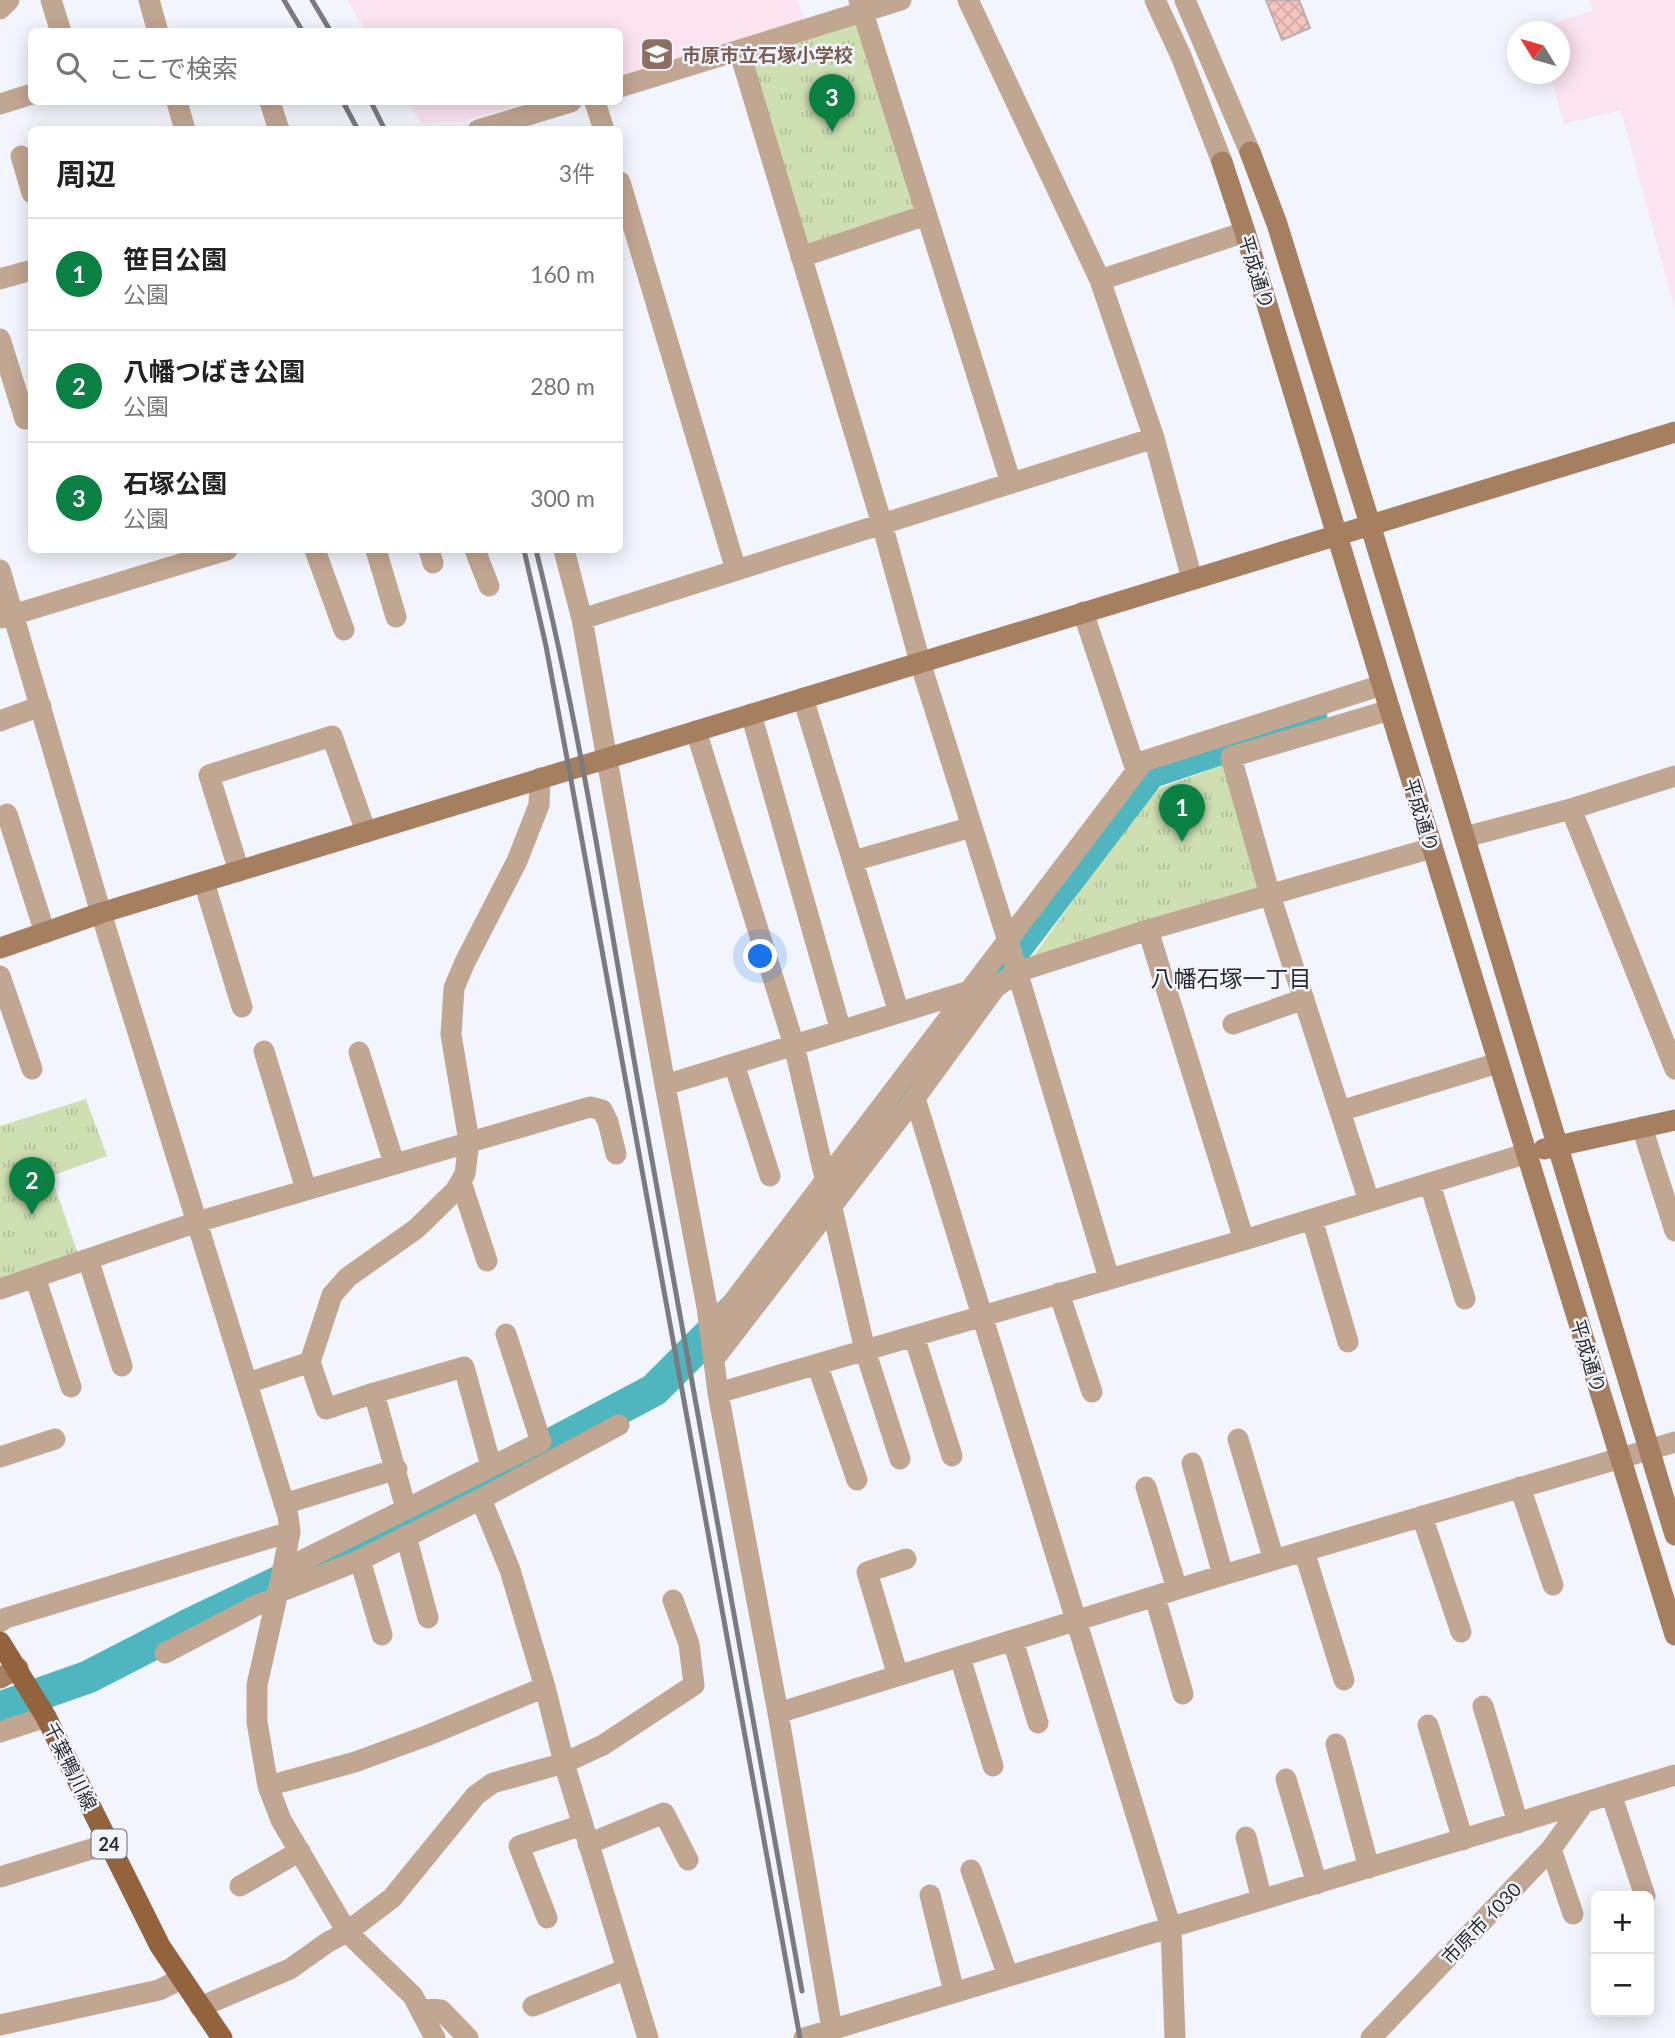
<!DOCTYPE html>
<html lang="ja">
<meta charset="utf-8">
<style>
body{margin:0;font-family:Lato,"Noto Sans JP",sans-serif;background:#f2f2f2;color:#222}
.controls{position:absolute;right:21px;bottom:21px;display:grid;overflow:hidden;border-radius:10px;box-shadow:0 4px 18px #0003}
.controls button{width:63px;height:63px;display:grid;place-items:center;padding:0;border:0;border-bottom:2px solid #e0e0e0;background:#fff;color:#222;font:35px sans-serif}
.compass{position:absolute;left:1507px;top:21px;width:63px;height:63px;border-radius:50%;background:#fff;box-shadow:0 4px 18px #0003;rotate:307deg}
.you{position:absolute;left:761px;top:957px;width:24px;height:24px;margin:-18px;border:5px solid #fff;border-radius:50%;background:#1a73e8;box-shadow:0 0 0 10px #1a73e833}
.badge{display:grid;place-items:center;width:46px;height:46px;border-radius:50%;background:#0b8043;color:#fff;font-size:23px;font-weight:700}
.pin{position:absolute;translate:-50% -58px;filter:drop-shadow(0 2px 4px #0008)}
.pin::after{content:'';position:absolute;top:37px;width:24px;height:21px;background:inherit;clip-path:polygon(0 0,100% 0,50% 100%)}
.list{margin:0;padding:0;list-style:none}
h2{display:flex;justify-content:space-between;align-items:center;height:91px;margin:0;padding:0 28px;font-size:30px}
h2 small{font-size:23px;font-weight:400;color:#767676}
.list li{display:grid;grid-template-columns:46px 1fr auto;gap:21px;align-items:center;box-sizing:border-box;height:112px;padding:0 28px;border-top:2px solid #e0e0e0}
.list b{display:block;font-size:26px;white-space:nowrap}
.list p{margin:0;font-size:23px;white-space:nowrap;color:#767676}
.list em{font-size:23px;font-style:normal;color:#767676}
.icon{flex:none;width:38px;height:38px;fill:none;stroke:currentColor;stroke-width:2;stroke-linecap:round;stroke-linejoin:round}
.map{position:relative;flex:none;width:1675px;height:2038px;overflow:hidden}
.search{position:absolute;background:#fff;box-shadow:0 4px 18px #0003;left:28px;top:28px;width:595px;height:77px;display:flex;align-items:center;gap:18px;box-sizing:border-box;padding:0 24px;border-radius:10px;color:#767676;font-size:26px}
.panel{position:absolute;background:#fff;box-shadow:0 4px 18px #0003;left:28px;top:126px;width:595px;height:427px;border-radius:10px}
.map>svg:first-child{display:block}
.education{fill:#fbe3ef}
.grass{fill:url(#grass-tufts)}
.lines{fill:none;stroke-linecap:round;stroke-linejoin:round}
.river{stroke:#4fb6bf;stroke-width:33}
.building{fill:url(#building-cross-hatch);stroke:#b8aead;stroke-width:2}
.path{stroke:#a2a4aa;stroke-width:3.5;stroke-dasharray:7 3.5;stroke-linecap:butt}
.street{stroke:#c1a691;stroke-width:21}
.secondary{stroke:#a67f60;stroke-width:21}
.primary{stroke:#92633c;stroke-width:21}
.rail{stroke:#797b80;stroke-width:5}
.labels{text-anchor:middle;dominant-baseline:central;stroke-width:5;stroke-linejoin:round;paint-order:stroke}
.shield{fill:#f2f5fd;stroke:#67686d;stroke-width:2}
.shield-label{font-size:18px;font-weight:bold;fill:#2b2c2f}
.education-label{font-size:19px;font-weight:bold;fill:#785e54;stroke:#f2f5fd;text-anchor:start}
.street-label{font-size:19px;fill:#2b2c2f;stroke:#f2f5fd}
.quarter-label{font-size:23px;fill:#282a30;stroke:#f2f5fd}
</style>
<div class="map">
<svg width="1675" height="2038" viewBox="0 0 1675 2038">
<defs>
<pattern id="grass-tufts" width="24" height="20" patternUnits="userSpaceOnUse" patternTransform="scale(1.75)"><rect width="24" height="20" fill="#cee0b2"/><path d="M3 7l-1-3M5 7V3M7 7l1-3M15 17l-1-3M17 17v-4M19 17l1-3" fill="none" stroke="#b1c099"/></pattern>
<pattern id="building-cross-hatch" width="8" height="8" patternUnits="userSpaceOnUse" patternTransform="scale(1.75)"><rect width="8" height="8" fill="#f5c4be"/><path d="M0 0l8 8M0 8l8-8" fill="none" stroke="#d2a9a4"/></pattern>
</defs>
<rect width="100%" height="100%" fill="#f2f5fd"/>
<path class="education" d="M347 0H797L805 22 620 76V32L366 31Z
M1590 0H1675V310L1621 110 1564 124 1550 74H1560V32L1538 31 1537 28 1592 11Z
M408 102H530L464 121 421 123Z"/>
<path class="grass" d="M859 18 921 212 805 251 745 53Z
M1228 763 1265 893 1028 964 1150 792Z
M86 1099 107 1156 51 1176 78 1254 0 1281V1126Z"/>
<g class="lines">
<path class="river" d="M876 1131 1150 772 1311 718
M0 1708 88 1677 191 1624 413 1518 654 1390 734 1310"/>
</g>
<path class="building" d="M1266 0H1299L1310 28 1282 40Z"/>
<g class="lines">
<path class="path" d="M439 130H446"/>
<path class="street" d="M51 0 61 32
M149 0 158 32
M859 0 1011 483
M968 0 1100 280 1154 438 1192 579
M1155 0 1181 56 1222 162
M1185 0 1250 152
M0 9 9 0
M739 50 882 524 920 662 1008 941 1109 1278
M620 87 901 0
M177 102 185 130
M270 102 279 130
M595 102 604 130
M0 104 32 94
M478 130 571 102
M21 156 32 193
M620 182 736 570
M801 257 926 215
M0 279 32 270
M1100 280 1245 232
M0 339 25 419
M315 550 344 630
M376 550 396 617
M429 550 433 563
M475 550 489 586
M564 550 582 619 665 1085 707 1307 718 1393 778 1713 832 2029
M0 570 101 913 288 1516 290 1532 282 1574 257 1685V1722L268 1786 281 1820 347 1932 413 1996 435 2038
M1083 612 1136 770
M2 618 227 550
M582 619 1154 438
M803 698 899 1013
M751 714 841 1031
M0 721 41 706
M696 731 794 1045 865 1350 900 1459
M1571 809 1675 1069
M7 814 45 933
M1465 837 1571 809 1675 776
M853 861 972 827
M239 871 209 775 332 736 366 832
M204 882 242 1007
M1148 930 1244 1240
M0 976 32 1069
M1233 1024 1304 999
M264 1051 306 1189
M359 1052 394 1163
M734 1064 770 1176
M665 1085 966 992
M915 1098 1171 1928 1175 2038
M1340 1111 1498 1063
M1642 1127 1675 1231
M461 1182 487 1261
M1430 1184 1465 1299
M1369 1201 1270 895 1231 757 1390 710
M1312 1219 1348 1342
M88 1259 122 1366
M35 1277 71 1387
M0 1289 197 1222 590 1107 602 1110 608 1122 616 1154
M1059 1293 1092 1392
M711 1331 1144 761 1382 685
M914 1336 952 1456
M714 1359 915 1098 995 988 1017 972 1148 930 1432 848
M817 1364 857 1480
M248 1383 310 1362
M374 1393 464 1367 491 1466
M718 1393 1244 1240 1528 1153
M1238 1439 1274 1560
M0 1457 55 1439
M1192 1463 1223 1575
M1146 1487 1177 1589
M1520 1487 1553 1585
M481 1499 510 1570 545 1687 564 1763 648 2038
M284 1504 397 1469
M406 1509 374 1393 326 1409 310 1362 332 1295 348 1277 416 1229 455 1191 465 1174 469 1141 451 1035 454 988 465 962 517 861 539 805 540 778
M1422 1516 1461 1632
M406 1536 428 1618
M1304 1551 1344 1680
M360 1560 382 1635
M283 1570 541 1442 506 1334
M277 1593 360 1560 481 1499 619 1425
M1155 1597 1183 1694
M0 1622 6 1618 290 1532
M1013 1641 1038 1723
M165 1653 259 1604 276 1599
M960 1657 993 1766
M898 1676 867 1572 906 1559
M1483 1706 1518 1823
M778 1713 1223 1575 1675 1442
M1428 1725 1463 1840
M0 1732 46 1717
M1336 1744 1369 1868
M1286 1779 1317 1884
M268 1786 355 1762 426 1736 545 1687
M1611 1794 1645 1896
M1246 1837 1262 1900
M588 1844 664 1813 688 1860
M1551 1849 1573 1914
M971 1870 1008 1976
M0 1877 108 1844
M240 1886 300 1851
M930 1895 954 1992
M547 1918 519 1846 582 1825
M533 2006 627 1969
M200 2007 290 1969 328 1942 347 1932 392 1898 476 1795 493 1783 564 1763 603 1745 694 1685 689 1644 673 1600
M419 2008 441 2010 468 2038
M0 2025 159 1990 181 1979
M804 2038 1675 1775
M1371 2038 1551 1849 1584 1803"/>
<path class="secondary" d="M1250 152 1277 224 1370 524 1675 1535
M1222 162 1245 232 1390 710 1675 1635
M0 948 101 913 1675 432
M1544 1149 1675 1120
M0 1678 18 1668"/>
<path class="primary" d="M0 1642 46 1717 160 1946 222 2038"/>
<path class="rail" d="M284 0 303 32
M312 0 331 32
M343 102 358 130
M371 102 385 130
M524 550 546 646 569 769 800 2038
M536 550C581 731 608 915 641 1099 694 1397 748 1694 802 1991"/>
</g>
<defs>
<g id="school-square" transform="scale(1.75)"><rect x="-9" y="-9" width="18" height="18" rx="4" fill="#8d6e63" stroke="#f2f5fd"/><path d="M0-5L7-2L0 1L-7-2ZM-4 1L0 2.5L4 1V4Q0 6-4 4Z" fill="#fff"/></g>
</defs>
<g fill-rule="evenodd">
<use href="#school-square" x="657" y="54"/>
</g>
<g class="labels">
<rect class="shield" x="91.5" y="1829.5" width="35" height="29" rx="5"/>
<g class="shield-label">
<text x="109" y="1844">24</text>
</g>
<g class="education-label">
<text x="682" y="54">市原市立石塚小学校</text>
</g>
<g class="street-label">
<text transform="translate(1257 272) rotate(73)">平成通り</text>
<text transform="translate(1422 815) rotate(73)">平成通り</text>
<text transform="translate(1589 1356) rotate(73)">平成通り</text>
<text transform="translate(71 1766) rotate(64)">千葉鴨川線</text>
<text transform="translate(1481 1923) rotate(-46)">市原市 ｲ030</text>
</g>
<g class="quarter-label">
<text x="1231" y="978">八幡石塚一丁目</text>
</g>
</g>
</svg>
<div class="controls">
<button>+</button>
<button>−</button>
</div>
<svg class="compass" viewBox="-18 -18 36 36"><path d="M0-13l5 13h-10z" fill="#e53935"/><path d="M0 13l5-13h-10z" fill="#767676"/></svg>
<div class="you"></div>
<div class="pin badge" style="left:1182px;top:842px">1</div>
<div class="pin badge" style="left:32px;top:1215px">2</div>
<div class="pin badge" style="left:832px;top:132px">3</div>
<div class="search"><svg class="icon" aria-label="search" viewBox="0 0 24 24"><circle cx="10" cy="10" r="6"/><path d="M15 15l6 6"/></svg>ここで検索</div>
<section class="panel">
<h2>周辺<small>3件</small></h2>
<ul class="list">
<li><span class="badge">1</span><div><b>笹目公園</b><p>公園</p></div><em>160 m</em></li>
<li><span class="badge">2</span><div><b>八幡つばき公園</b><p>公園</p></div><em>280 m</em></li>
<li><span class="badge">3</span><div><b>石塚公園</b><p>公園</p></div><em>300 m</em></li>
</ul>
</section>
</div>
